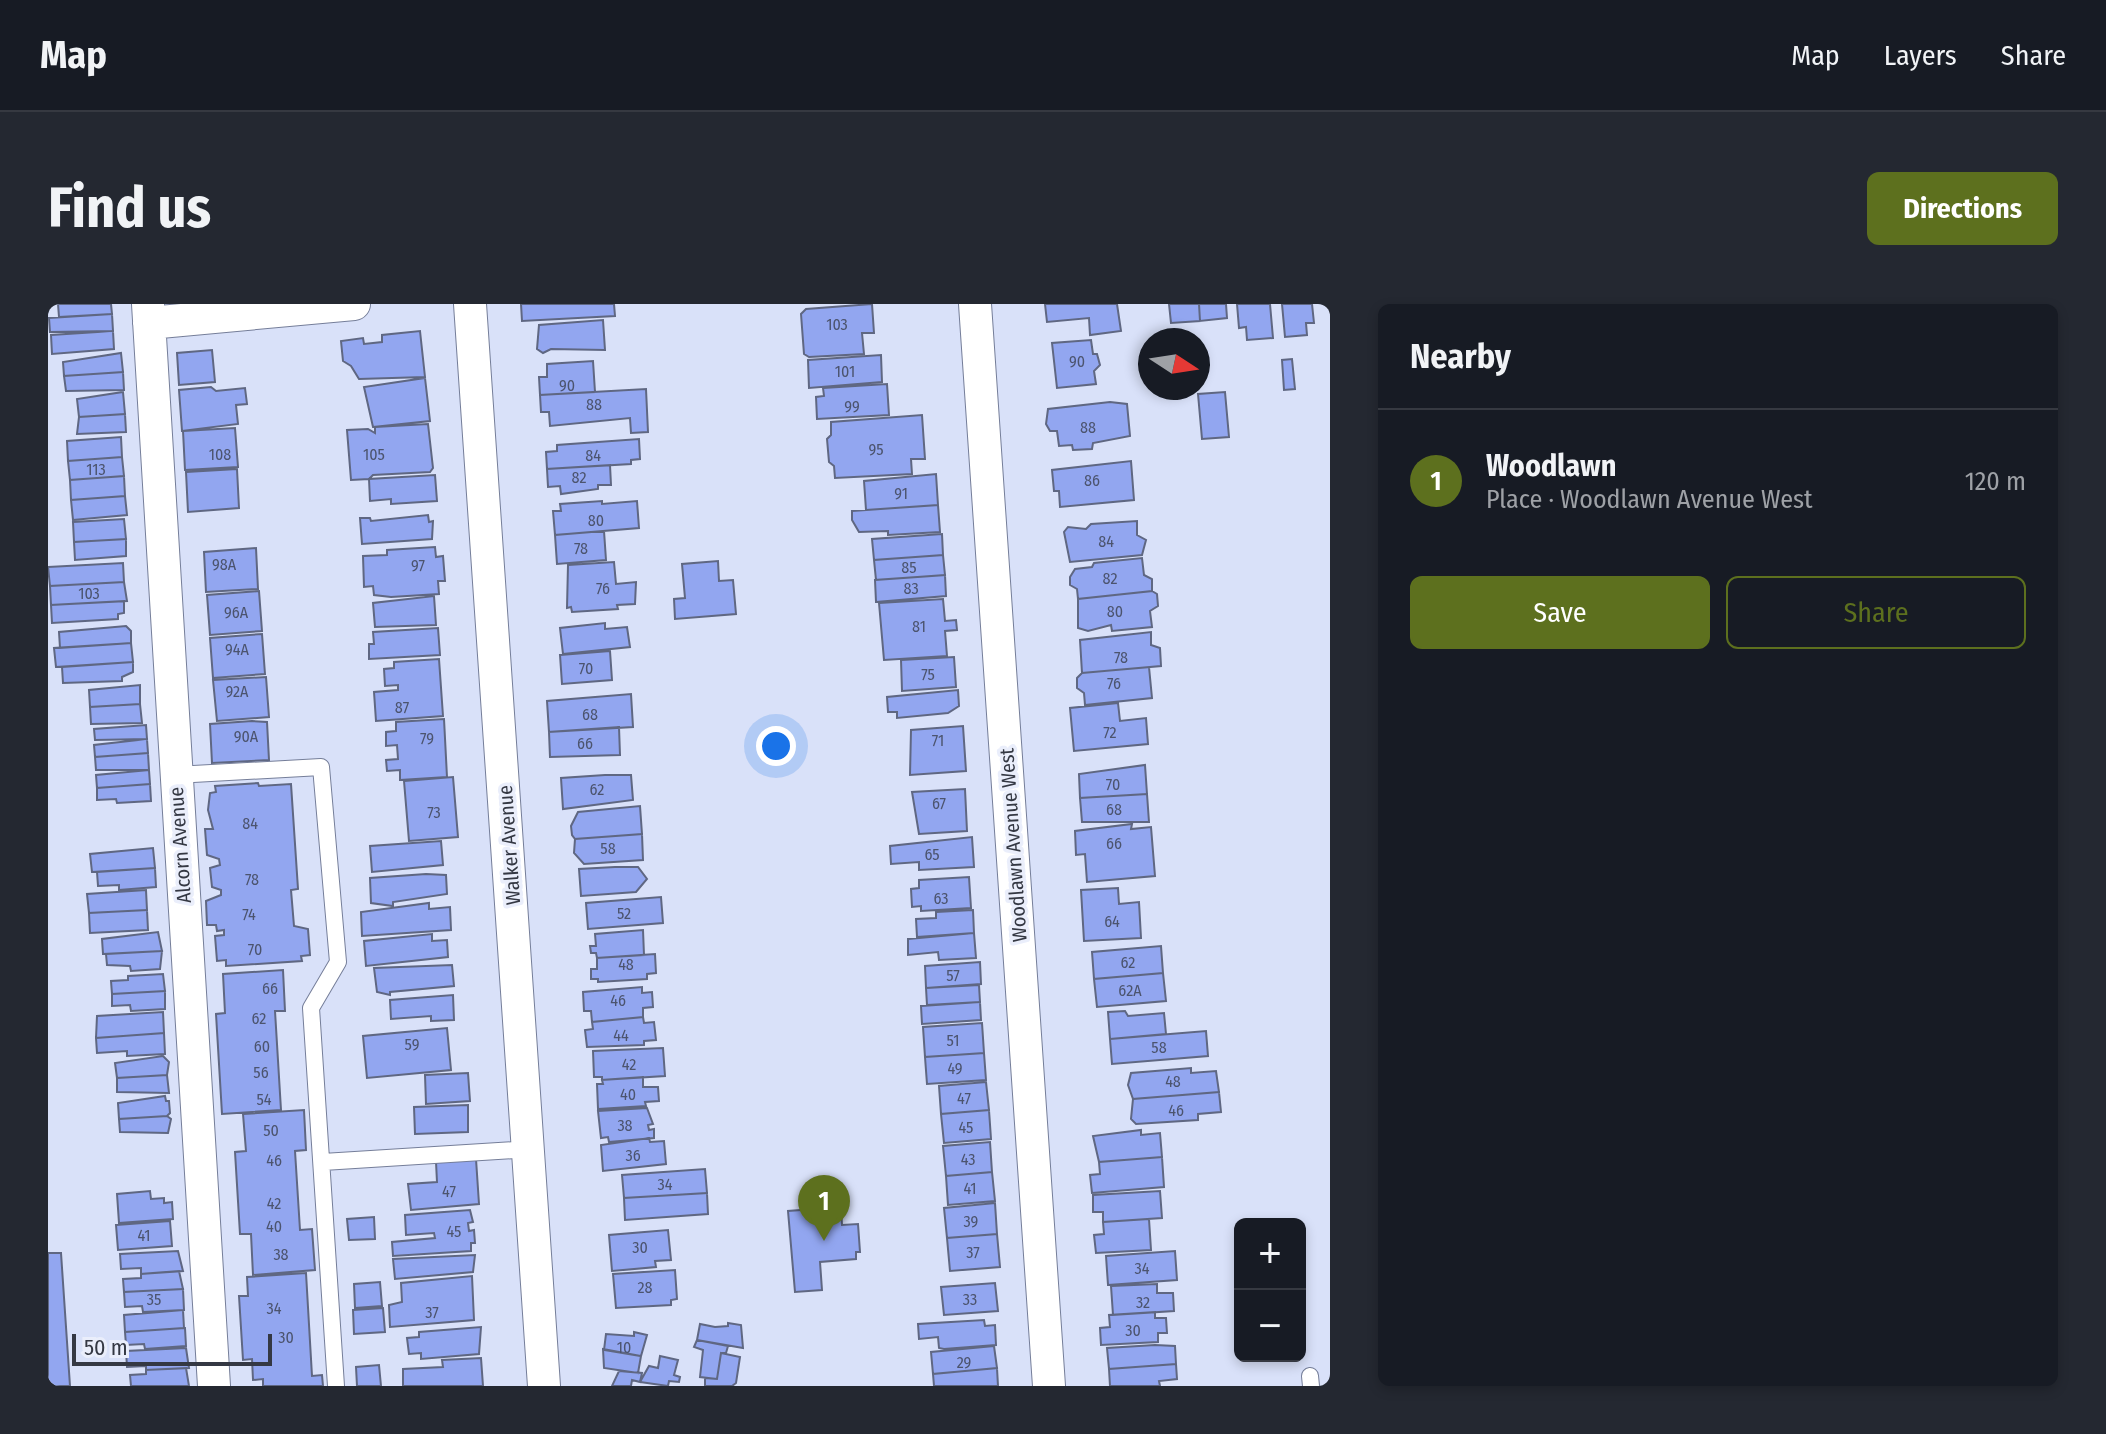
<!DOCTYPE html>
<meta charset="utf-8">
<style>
body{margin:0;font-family:"Fira Sans Condensed",sans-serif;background:#242831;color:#f1f3f6}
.controls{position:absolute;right:24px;bottom:24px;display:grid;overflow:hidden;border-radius:12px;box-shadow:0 4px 12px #0003}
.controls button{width:72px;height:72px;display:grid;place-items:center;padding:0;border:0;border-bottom:2px solid #363941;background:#171b24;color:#f1f3f6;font:40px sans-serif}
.compass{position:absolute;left:1090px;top:24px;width:72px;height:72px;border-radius:50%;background:#171b24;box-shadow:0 4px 12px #0003;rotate:102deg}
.scale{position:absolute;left:24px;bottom:20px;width:200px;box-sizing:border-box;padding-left:8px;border:4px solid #343843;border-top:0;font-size:22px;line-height:28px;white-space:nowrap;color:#343843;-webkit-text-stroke:6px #eaeefb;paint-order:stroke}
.you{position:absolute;left:728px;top:442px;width:28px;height:28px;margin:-20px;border:6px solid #fff;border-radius:50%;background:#1a73e8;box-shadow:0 0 0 12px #1a73e833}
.badge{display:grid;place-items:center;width:52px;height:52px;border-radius:50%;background:#5d701e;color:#fff;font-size:26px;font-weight:700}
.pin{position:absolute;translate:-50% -66px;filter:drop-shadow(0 2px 4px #0008)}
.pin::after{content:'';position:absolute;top:42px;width:28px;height:24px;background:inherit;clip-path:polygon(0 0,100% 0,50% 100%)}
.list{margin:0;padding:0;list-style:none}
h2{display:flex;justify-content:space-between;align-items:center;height:104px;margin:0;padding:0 32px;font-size:34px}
h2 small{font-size:26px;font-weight:400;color:#9ea1a6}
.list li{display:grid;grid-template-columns:52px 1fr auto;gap:24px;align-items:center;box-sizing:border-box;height:144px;padding:0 32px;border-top:2px solid #363941}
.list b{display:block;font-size:30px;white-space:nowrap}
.list p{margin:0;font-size:26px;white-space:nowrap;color:#9ea1a6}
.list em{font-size:26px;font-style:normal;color:#9ea1a6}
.actions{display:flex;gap:16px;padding:24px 32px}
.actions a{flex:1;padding:18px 0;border:2px solid #5d701e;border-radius:12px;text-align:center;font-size:28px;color:#5d701e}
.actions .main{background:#5d701e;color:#fff}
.map{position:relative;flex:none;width:1282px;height:1082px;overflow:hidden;border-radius:12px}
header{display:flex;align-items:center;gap:48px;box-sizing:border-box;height:112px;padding:0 40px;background:#171b24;border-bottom:2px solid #363941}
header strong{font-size:38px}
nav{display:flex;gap:44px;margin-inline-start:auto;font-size:28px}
.intro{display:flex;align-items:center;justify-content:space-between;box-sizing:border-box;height:192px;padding:0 48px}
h1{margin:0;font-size:56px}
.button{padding:20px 36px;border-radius:12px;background:#5d701e;color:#fff;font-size:28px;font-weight:700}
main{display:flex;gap:48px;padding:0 48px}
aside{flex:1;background:#171b24;border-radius:12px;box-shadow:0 4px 12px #0003}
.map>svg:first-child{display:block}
.building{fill:#92a6f0;stroke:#5f6782;stroke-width:2}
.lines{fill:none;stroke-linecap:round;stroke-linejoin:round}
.lane-casing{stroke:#757e99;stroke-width:18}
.street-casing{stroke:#757e99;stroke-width:34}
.lane{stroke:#fff;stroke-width:16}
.street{stroke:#fff;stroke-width:32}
.labels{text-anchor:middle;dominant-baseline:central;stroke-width:7;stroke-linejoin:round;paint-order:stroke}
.number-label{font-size:16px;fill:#4c546e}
.street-label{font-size:20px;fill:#343843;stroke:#eaeefb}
</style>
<header>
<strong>Map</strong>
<nav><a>Map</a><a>Layers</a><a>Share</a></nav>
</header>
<div class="intro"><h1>Find us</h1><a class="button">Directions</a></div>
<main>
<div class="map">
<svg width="1282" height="1082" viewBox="0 0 1282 1082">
<rect width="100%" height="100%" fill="#d9e1f9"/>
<path class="building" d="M10 0H63L64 10 11 13Z
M473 0H566L567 12 474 17Z
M824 0 826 29H814L816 50 761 53 756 50 753 10 758 5Z
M997 0H1069L1073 27 1042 31 1041 14 999 18Z
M1121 0H1151L1152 17 1123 19Z
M1151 0H1178L1179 14 1152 17Z
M1189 0H1222L1225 34 1199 36 1198 23 1191 24Z
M1234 0H1264L1266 19H1258L1259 31 1237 33Z
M64 10 65 27 2 28 1 14Z
M555 16 557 46 503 45 495 49 489 45 491 21Z
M65 27 66 45 4 50 3 31Z
M372 27 377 73 311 75 303 62 295 57 293 37 315 34 316 40 334 38V31Z
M1043 36 1045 50H1049L1052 61 1046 67 1048 80 1009 84 1004 39Z
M164 46 167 78 131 81 129 49Z
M73 49 75 68 16 72 15 58Z
M833 51 834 78 761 84 760 56Z
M1244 55 1247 85 1236 86 1234 56Z
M545 57 547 88 492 91 491 73H499V60Z
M75 68 76 86 18 87 16 72Z
M377 74 382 117 325 123 316 83Z
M839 80 841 111 769 115 768 93 776 92 775 84Z
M163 83 168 87 197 84 199 100 188 101 190 120 134 127 131 86Z
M598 85 600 128 583 129 582 114 502 122 501 108H493L492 91Z
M75 88 77 110 31 113 29 95Z
M1177 88 1181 133 1154 135 1150 90Z
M1062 98 1079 100 1082 132 1045 139 1044 145 1025 146 1024 141 1011 142 1009 127H1002L998 120 1000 105Z
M77 110 78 128 29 130 31 113Z
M874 111 877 155H863L864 170 787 174 786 162 781 158 779 135 783 131V118Z
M380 120 385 164 382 168 325 171 321 175 303 176 299 126 320 125 327 129V123Z
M187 124 190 163 137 166 135 127Z
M73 133 74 153 20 157 19 137Z
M591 135 592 155 583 156V160L499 165 498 148 509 147V141Z
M74 153 76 172 22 176 20 157Z
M1083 157 1086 196 1012 203 1011 187H1006L1004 166Z
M562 161 563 181H550V185L513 190 512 182 500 183 499 165Z
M189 165 191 204 140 208 138 168Z
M888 170 890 201 818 206 816 177Z
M387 171 389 197 343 200V195L322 197 321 175Z
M76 172 77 192 23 196 22 176Z
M77 192 79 211 25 216 23 196Z
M554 197V200L589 197 591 224 507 231 505 207H513L512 200Z
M890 201 892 228 840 231V227L811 228 804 216V207Z
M380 211 381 218 385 217 384 235 314 240 312 214H322L323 217Z
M76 215 78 235 26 238 25 218Z
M1089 217V231L1098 236 1094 251 1022 258 1016 228 1020 223 1038 225 1043 220Z
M556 227 558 256 509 260 507 231Z
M894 230 895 251 826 256 824 235Z
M78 235V252L27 256 26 238Z
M387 243 388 253 395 252 397 277H390L391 290 343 293 326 291 325 282 316 283 315 252 339 251V246Z
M208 244 210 285 158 288 156 248Z
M895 251 897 271 828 276 826 256Z
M1094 254 1096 271 1104 275V287L1030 295 1029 285 1022 281V273L1027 265 1044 263 1046 259Z
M670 257 671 277 685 276 688 310 627 315 626 295 637 294 634 260Z
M566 258 568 280 588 278 587 300 569 301 570 305 524 308 523 303 519 304 520 261Z
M75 259 76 278 2 282 0 263Z
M897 271 898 292 828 298 827 276Z
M76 278 79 297 3 301 2 282Z
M211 287 214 327 162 331 159 291Z
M1104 287 1109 290 1110 302 1102 307 1104 323 1064 327 1063 321 1040 327 1030 324V295Z
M386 292 388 321 327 323 325 299Z
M895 295 897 317 908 316 909 326 897 327 899 352 836 356 831 299Z
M76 297V309L70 310V315L4 319 3 301Z
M557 319V325L579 323 582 343 515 350 512 324Z
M78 322 83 327V339L12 344 11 328Z
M390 324 392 351 321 355V340H326L325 328Z
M1103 328V341L1112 344 1113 362 1034 369 1032 336Z
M214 330 217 370 165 374 162 334Z
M83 339 85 358 8 363 6 344Z
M562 347 564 376 514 380 512 351Z
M906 353 908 383 854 387 853 356Z
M391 355 395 412 328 417 326 388 350 386V381L337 382 336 365 346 364V358Z
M85 358V368L74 373V377L15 379 14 363Z
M1101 363 1104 394 1037 401 1036 389 1029 384V374L1034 369Z
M218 373 221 413 169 417 165 376Z
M92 381V400L42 403 41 386Z
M910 386 911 402 900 409 849 414V408H840L839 393Z
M583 390 585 423 501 428 499 397Z
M1070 399 1072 417 1098 414 1100 440 1026 447 1022 404Z
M92 400 94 419 43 420 42 403Z
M396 415 399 473 352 476V466L339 467 338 456 350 455 349 441 338 442V428L348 427V418Z
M204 417 219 418 221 456 164 459 162 420Z
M98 421 99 435 47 436 46 425Z
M915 422 918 467 862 471 863 426Z
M571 423 572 451 502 453 501 428Z
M99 435 100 449 47 453 46 441Z
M100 449 101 466H48L47 453Z
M1097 461 1099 490 1032 494 1031 470Z
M101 466 102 480 49 484 48 471Z
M557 471H583L585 496 515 505 513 474Z
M405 473 410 533 361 537 356 477Z
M210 479 211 482 243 480 250 585 243 586 246 622 260 625 262 651 253 652 254 657 178 662V656L169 657 167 632 176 631V626L169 627 168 621H159L158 597 173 591V586L164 583 162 564 172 561 171 555 159 551 157 525H165L160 506 162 489 168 488 167 482Z
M102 480 103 497 69 499 68 495 49 496V484Z
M917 485 919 527 871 530 864 488Z
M1099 490 1101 518H1034L1032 494Z
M592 502 594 530 527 535 524 531 523 522 530 508Z
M1084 520 1083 525 1103 523 1107 572 1039 578 1037 550 1028 551 1027 527Z
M594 530 595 556 536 560 526 549 527 535Z
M924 533 926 563 871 566V558L843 560 842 542Z
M393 537 395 561 324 568 322 542Z
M105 544 107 564 44 568 42 550Z
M567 563H590L599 575 588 588 533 592 531 565Z
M107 564 108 583 71 586V581L50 582 49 568Z
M378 570 398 571 399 590 345 598V602L323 599 322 574Z
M921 573 923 604 873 607V602L864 603 863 585 871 584V576Z
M1070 584 1071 600 1091 598 1093 634 1036 637 1033 586Z
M98 586 99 606 41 609 39 590Z
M613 593 615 619 540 625 538 599Z
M381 599V605L402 603 403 626 314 632 313 608Z
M99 606 100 626 42 629 41 609Z
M925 606 926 629 869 633 868 615 888 614V608Z
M595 626 596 651 549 654 548 649H543L542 642H548L547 630Z
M110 628 114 647 55 650 54 635Z
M926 629 928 654 891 656 890 648 860 651V635Z
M384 630V637L399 636 400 653 318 662 316 637Z
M1113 642 1115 669 1046 675 1044 648Z
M114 647 112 665 83 667 82 662 59 661 58 650Z
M607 650 608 669 599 670V675L550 678V675H543V665H549V654Z
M932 658 933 680 878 684 877 662Z
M404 661 406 682 342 688V691L329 688 326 664Z
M235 666 237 707H227L233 806 174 810 168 710 177 709 175 670Z
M1115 669 1118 697 1049 703 1046 675Z
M115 670 117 687 64 690 63 677 80 676V672Z
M931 681 932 698 879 701 878 684Z
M594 683V689L604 688 605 703 595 704V713L544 718 543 707H536L535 688Z
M117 687V705L83 707 82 701 64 702V690Z
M405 691 406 716 383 717V712L343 715 342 696Z
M932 698 933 716 874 720 873 702Z
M1077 707 1080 712 1116 709 1118 730 1062 735 1060 708Z
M115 708 116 729 48 734 49 712Z
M595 713 596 719 606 718 608 736 596 737V741L539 743 537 726 545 725 544 718Z
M934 719 936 749 877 753 875 723Z
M399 724 403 766 319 774 315 732Z
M1158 727 1160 752 1064 760 1062 735Z
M116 729 117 750 79 752V747L49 749 48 734Z
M615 744 617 772 554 776V773H546L545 747Z
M936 749 938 776 879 780 877 753Z
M115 752 121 758 119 771 69 774 67 759Z
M1143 764V769L1168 767 1171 788 1085 795 1080 781 1083 769Z
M420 769 422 797 378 800 377 771Z
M119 771 121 789 69 788V774Z
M595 773V783H610L611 797 597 798 598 802 550 805 549 780H555L554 776Z
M938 778 941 806 893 810 891 782Z
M1171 788 1173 808 1150 810V816L1088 820 1083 815 1085 795Z
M117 792 118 797H121L122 809 119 812 71 815 70 799Z
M420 801V828L367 830 366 803Z
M599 804 605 820 600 821 601 826 606 825V834L561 838 560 833 553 834 550 807Z
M256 806 258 846 247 847 252 926 264 925 267 966 205 971 203 930H192L187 848 198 847 195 810Z
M941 806 943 835 896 839 893 810Z
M119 812 123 815 120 829 72 828 71 815Z
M1093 826V831L1112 829 1114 853 1051 858 1045 832Z
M601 834 602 838 616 837 618 860 555 867 553 841Z
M942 838 944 868 898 872 895 842Z
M1114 853 1116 883 1044 889 1042 871 1052 870 1051 858Z
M428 855 431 900 363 906 360 880 389 878 388 858Z
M657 865 659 889 576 894 574 871Z
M944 868 947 897 900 901 898 872Z
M102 887 103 895 116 894V899L124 898 125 915 71 919 69 890Z
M1112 887 1114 914 1055 918V908H1045V891Z
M659 889 660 910 577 916 576 894Z
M947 899 949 930 899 934 896 904Z
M793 903 794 921 810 920 812 948H808V955L772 958 774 986 747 988 740 907Z
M422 906 425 918 420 919 421 927 426 926 427 939H423V947L345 952 344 938 387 934 386 929 358 931 357 911Z
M326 913 327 935 301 936 299 915Z
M1101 915 1103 946 1048 949 1046 931 1056 930 1055 918Z
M122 917 124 942 70 946 68 921Z
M620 926 623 956 607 957 608 963 564 967 561 931Z
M949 930 952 963 902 967 899 934Z
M130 947 135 967 93 970V964L73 965 72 950Z
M1127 947 1129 976 1060 981 1058 952Z
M0 949H13L22 1082H0Z
M427 951 425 968 347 975 345 955Z
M627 966 629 995 623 996V1001L568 1004 565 970Z
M131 967 135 985 76 988 75 975 93 974V970Z
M258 969 264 1072 274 1071 275 1082H215V1075L205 1076 204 1055 195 1056 191 992H200L199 973Z
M424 972 426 1016 342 1023 341 1001 354 998 353 979Z
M332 978 334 1002 307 1004 306 980Z
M947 979 950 1007 896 1011 893 983Z
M1109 980V989H1125L1126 1007 1065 1011 1063 982Z
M135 985 136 1006 95 1008 94 1002 77 1003 76 988Z
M335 1004 337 1028 306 1030 305 1006Z
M135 1006 136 1024 77 1028 76 1011Z
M1107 1008V1014H1118L1119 1029H1110V1038L1053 1041 1052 1024 1062 1023 1061 1011Z
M936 1016 937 1022 947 1021 948 1041 896 1045 891 1044 890 1033 871 1035 870 1020Z
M680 1019 693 1021 695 1044 649 1036 652 1020 667 1023 680 1022Z
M433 1023 431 1050 373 1055V1049L361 1050 359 1034 371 1033V1028Z
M137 1024 138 1042 97 1045 96 1040 78 1041 77 1028Z
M586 1028 599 1031 593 1052 556 1046 558 1030 586 1032Z
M649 1036 680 1042 678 1049H673L669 1075 652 1073 655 1046 646 1043Z
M1107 1041 1127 1042 1128 1060 1061 1065 1059 1044Z
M946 1042 949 1064 885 1070 883 1048Z
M138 1044 141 1064 98 1066V1062L79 1063 78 1047Z
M555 1045 593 1052 590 1069 556 1064Z
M673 1049 692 1053 688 1079 684 1082H657V1074L669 1075Z
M612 1052 630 1056 626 1071 632 1073 631 1078 621 1077 620 1082 592 1078 601 1062 610 1064Z
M433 1054 435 1082H355V1065L395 1063 394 1056Z
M1128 1060 1129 1075 1111 1077 1112 1082H1062L1061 1065Z
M331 1061 333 1082H309L308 1063Z
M138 1064 141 1082H83L82 1071 98 1070V1066Z
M949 1064 950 1082H886L885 1070Z
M571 1067 594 1069 592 1078 584 1076 583 1082H564Z"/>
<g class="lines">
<g class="lane-casing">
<path id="lane" d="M127 471 273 463 290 658 263 704 288 1082
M275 858 483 845
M1262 1072 1263 1082"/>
</g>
<g class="street-casing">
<path id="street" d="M100 0 166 1082
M422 0 496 1082
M927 0 1001 1082
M101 19 306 0"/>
</g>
<use href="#lane" class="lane"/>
<use href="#street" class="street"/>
</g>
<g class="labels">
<g class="number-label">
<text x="789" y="20">103</text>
<text x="1029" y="57">90</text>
<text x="797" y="67">101</text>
<text x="519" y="81">90</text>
<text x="546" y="100">88</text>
<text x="804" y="102">99</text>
<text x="1040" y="123">88</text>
<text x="828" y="145">95</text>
<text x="172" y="150">108</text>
<text x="326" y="150">105</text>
<text x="545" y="151">84</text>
<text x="48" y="165">113</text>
<text x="531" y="173">82</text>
<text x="1044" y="176">86</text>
<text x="853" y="189">91</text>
<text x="548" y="216">80</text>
<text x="1058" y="237">84</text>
<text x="533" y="244">78</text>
<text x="176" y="260">98A</text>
<text x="370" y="261">97</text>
<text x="861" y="263">85</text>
<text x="1062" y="274">82</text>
<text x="555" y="284">76</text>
<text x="863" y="284">83</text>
<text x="41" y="289">103</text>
<text x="1067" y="307">80</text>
<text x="188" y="308">96A</text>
<text x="871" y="322">81</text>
<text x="189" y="345">94A</text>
<text x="1073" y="353">78</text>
<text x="538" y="364">70</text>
<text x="880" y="370">75</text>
<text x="1066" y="379">76</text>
<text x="189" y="387">92A</text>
<text x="354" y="403">87</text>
<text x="542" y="410">68</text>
<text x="1062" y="428">72</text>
<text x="198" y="432">90A</text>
<text x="379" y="434">79</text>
<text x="890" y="436">71</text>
<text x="537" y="439">66</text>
<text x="1065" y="480">70</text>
<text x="549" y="485">62</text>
<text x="891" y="499">67</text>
<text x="1066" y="505">68</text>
<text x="386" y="508">73</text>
<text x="202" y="519">84</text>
<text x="1066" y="539">66</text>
<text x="560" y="544">58</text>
<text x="884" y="550">65</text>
<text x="204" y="575">78</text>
<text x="893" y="594">63</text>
<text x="576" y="609">52</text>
<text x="201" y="610">74</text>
<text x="1064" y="617">64</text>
<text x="207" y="645">70</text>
<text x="1080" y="658">62</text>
<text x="578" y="660">48</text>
<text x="905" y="671">57</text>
<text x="222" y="684">66</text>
<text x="1082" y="686">62A</text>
<text x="570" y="696">46</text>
<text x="211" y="714">62</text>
<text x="573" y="731">44</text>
<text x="905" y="736">51</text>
<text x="364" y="740">59</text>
<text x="214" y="742">60</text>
<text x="1111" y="743">58</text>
<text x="581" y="760">42</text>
<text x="907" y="764">49</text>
<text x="213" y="768">56</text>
<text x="1125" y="777">48</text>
<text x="580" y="790">40</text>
<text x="916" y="794">47</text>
<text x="216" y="795">54</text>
<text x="1128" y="806">46</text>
<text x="577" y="821">38</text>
<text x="918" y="823">45</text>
<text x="223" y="826">50</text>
<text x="585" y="851">36</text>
<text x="920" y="855">43</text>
<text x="226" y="856">46</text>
<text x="617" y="880">34</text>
<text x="922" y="884">41</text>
<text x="401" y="887">47</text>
<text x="226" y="899">42</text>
<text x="923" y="917">39</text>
<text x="226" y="922">40</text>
<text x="406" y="927">45</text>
<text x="96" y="931">41</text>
<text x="592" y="943">30</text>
<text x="925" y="948">37</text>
<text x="233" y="950">38</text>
<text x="1094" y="964">34</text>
<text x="597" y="983">28</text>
<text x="106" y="995">35</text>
<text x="922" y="995">33</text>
<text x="1095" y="998">32</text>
<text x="226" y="1004">34</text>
<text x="384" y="1008">37</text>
<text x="1085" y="1026">30</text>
<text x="238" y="1033">30</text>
<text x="576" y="1043">10</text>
<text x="916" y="1058">29</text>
</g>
<g class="street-label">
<text transform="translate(132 541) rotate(-94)">Alcorn Avenue</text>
<text transform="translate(461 541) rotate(-94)">Walker Avenue</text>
<text transform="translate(965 541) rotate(-94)">Woodlawn Avenue West</text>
</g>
</g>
</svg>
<div class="controls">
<button>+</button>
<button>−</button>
</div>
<svg class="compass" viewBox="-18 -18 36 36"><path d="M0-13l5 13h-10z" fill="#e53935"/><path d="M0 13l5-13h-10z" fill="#9ea1a6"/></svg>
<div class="scale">50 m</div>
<div class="you"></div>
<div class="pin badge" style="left:776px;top:937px">1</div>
</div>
<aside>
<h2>Nearby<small></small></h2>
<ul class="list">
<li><span class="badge">1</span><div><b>Woodlawn</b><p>Place · Woodlawn Avenue West</p></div><em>120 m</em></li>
</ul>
<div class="actions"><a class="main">Save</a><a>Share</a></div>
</aside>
</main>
